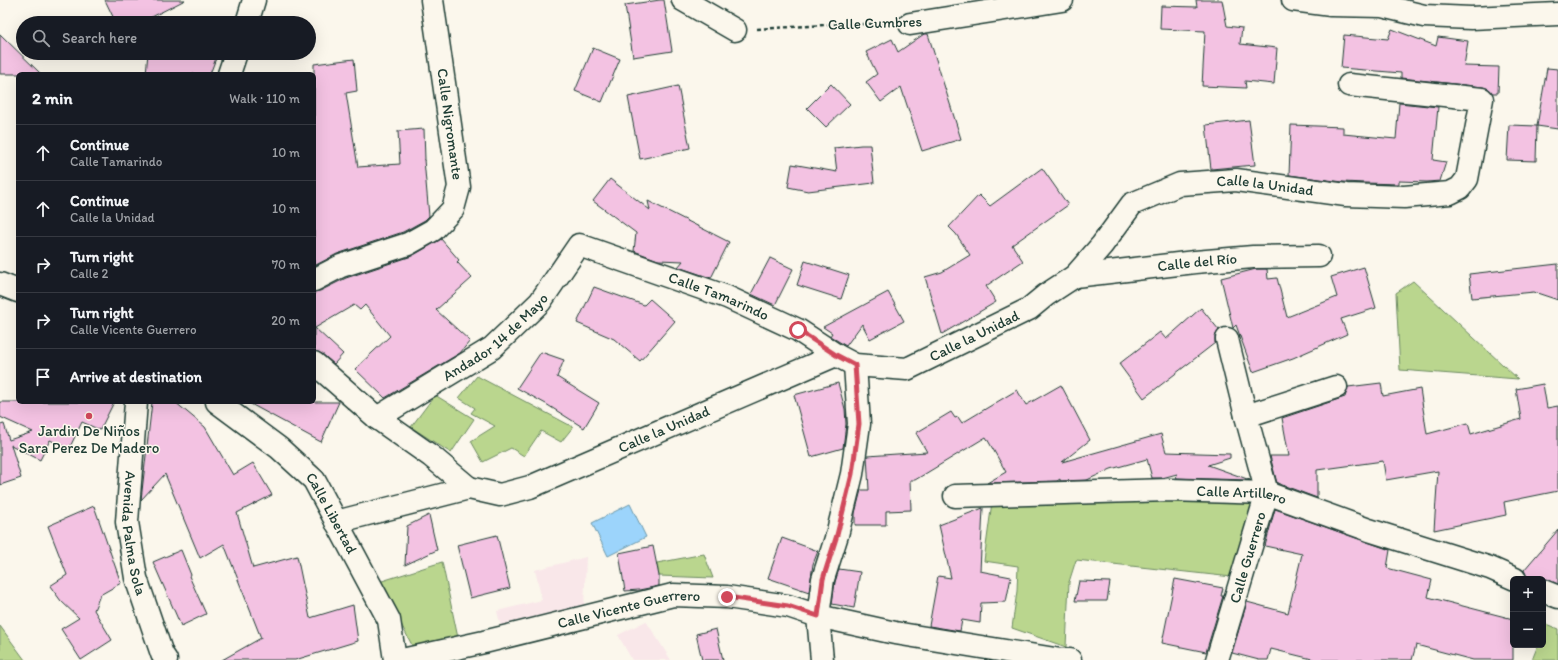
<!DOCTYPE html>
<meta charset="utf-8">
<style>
body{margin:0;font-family:Itim,sans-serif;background:#242831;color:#f1f3f6}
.controls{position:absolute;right:12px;bottom:12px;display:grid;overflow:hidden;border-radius:6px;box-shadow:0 4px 16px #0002}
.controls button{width:36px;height:36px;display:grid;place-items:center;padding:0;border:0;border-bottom:1px solid #363941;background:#171b24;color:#f1f3f6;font:20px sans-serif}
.stop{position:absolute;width:12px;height:12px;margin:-9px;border:3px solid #d1495b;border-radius:50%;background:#fff}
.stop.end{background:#d1495b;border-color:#fff;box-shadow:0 1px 4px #0008}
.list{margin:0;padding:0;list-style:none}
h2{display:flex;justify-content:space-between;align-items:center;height:52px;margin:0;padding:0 16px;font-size:17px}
h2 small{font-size:13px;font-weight:400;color:#9ea1a6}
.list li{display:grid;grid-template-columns:26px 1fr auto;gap:12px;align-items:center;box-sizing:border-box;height:56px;padding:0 16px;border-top:1px solid #363941}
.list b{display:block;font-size:15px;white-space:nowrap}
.list p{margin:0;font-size:13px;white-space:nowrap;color:#9ea1a6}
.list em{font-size:13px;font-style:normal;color:#9ea1a6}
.icon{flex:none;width:22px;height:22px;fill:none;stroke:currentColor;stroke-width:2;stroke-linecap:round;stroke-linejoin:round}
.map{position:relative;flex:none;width:1558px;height:660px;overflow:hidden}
.search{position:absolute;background:#171b24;box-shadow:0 4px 16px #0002;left:16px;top:16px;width:300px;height:44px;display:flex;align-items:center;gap:10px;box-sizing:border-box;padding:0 14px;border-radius:22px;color:#9ea1a6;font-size:15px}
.panel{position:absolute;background:#171b24;box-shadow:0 4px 16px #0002;left:16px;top:72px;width:300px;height:332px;border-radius:6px}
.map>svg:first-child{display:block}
.built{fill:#f9e7e9}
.green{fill:#bad68e;stroke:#6c8a61}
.water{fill:#9cd4fb;stroke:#6a98ab}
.building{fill:#f3c2e2;stroke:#1f3d34}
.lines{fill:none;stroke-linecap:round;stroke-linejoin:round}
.minor-casing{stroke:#1f3d34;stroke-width:25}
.path{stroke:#1f3d34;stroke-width:2.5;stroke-dasharray:4 3;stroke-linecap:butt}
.minor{stroke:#fbf7ec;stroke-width:22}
.route{stroke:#d1495b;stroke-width:5}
.poi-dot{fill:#d1495b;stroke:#fbf7ec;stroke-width:1.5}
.labels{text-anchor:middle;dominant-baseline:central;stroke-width:3;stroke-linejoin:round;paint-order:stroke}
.street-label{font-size:15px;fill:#1f3d34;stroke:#fbf7ec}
.poi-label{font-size:15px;fill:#1f3d34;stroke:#fbf7ec}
</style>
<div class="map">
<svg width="1558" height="660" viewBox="0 0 1558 660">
<rect width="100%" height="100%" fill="#fbf7ec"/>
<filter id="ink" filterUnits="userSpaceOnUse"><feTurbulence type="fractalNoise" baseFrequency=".025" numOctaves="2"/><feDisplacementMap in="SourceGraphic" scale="8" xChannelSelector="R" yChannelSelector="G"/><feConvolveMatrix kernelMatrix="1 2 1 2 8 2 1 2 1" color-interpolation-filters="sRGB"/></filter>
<g filter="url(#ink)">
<path class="built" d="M586 557 584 610 501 627 497 611 542 600 535 570Z
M646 621 671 660H632L618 635Z"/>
<path class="green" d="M1413 281 1518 379 1400 370 1396 293Z
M477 376 573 427 561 442 541 431 524 456 511 448 483 462 471 441 495 426 471 413 475 408 459 398Z
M435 395 474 419 451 453 411 427Z
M1256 501 1232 577 1076 560 1069 582 1066 647 1012 628 1017 591 1018 566 984 561 992 502Z
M704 554 713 578 659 576 657 563Z
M442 562 458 638 413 647 379 582Z
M1546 624 1558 629V660H1532L1538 645H1543V631Z
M0 626 25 660H0Z"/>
<path class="water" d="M630 504 646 537 608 556 592 523Z"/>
<path class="building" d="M105 0H185L140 23H116Z
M660 0H664L672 51 633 57 625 5Z
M1196 0H1222L1227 26 1242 28 1240 44 1277 48 1274 84 1245 81 1246 88 1202 86 1205 31 1160 29 1161 6 1197 7Z
M1392 29 1436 46 1438 37 1468 41 1464 66 1499 67 1498 93H1492L1489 89 1483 87 1401 78V73L1341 68 1344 35 1388 39Z
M0 34 41 74H0Z
M924 34H928L961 139 922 151 901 87 881 102 866 82 877 74 866 52 892 39 898 52Z
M593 48 620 59 602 102 575 91Z
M148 53H218L210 74H146Z
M354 59 357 91 346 93 358 167 400 164 398 131 424 129 425 160H424L429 216 425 220 403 232 337 254 314 266V64Z
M1547 68 1558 69V129L1537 126Z
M831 84 850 104 826 127 807 108Z
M678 86 690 148 640 159 628 97Z
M1399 103 1438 107 1433 160 1446 162 1440 181 1427 182 1399 181V184L1365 183 1343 182 1289 175 1291 125 1343 127V134L1396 139Z
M1249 120 1255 165 1211 169 1206 125Z
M1509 125 1537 126 1536 161 1507 160Z
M861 145H870L874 183 808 191 788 187 792 164 837 172 834 148Z
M1042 168 1068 205 1012 245 1023 261 986 286 996 302 942 334 925 277 942 272 970 255 956 234 949 227 979 195 990 206Z
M610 179 650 210 648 201 729 242 711 278 678 267 683 261 658 260 634 251 636 233 593 201Z
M441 239 459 260 457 262 472 278 436 310 470 341 460 353 385 398 355 369 390 336 365 305 360 310 354 305 315 328 343 354 334 364 322 354 314 351V292L320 291 346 278 412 256Z
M770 258 793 269 775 305 751 294Z
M805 261 849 275 841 299 797 285Z
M1558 264V300L1534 292 1472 298 1469 274Z
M1364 267 1376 308 1341 319 1347 334 1293 358 1253 372 1236 325 1233 328 1221 278 1256 269H1267L1268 279 1277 278 1287 317 1337 297 1331 277Z
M594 287 644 305 650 299 675 321 640 361 614 339 577 323Z
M888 292 904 321 870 339 862 324 846 346 830 336 832 333 823 327Z
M1201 308 1219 330 1215 336V343L1144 398 1119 364 1160 332 1166 339Z
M541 352 564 360 557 377 599 403 584 428 546 404 517 388Z
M838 383 845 409 846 424 843 448 811 457 794 395Z
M1381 383 1383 396 1420 389 1427 434 1468 423 1471 434 1521 419 1516 389 1543 384 1547 408 1558 406V491L1504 502 1506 515 1434 530 1438 471 1386 480 1383 461 1317 470V498L1277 483 1270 456H1289L1282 418 1345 397 1348 387Z
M1061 385 1090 440 1062 462 1161 434 1166 452 1230 454V458L1208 465 1250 480 1176 478 1177 474 1162 478H1152L1147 459 1111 469 1087 480 1060 481V479L1057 481 987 483 1006 472 986 437 915 480H910L911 510 886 511V525H855V513L861 490H869L867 456 927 452 916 433 951 412 955 418 958 417 962 423 1017 390 1026 405Z
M0 402H114L100 430 82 422 69 449 50 440 40 460 11 445 21 478 0 485V425L4 424 9 440 33 432 0 417Z
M152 402H175L205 427 233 475 253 463 272 495 237 513 253 568 297 556 310 618 353 605 358 641 295 660H222L261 638 224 544 200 558 165 474 141 500Z
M247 402H339L321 442Z
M94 506 121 583 100 595 94 610 112 640 81 660 61 629 79 618 61 601 50 586 67 575 48 526Z
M983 508 980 571 1011 577 1006 602 981 603 980 623 962 620 960 631 929 626 938 576 951 578 939 525Z
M1275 509 1390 550 1387 568 1432 580 1428 597 1513 619V660H1473L1416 645 1412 660H1316L1271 649 1268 660H1259L1232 653 1247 602 1288 613 1302 554 1265 546Z
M429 515 437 550 405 565 407 526Z
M1558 530V584L1547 579 1527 578 1524 570Z
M497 535 510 588 470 598 457 545Z
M782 538 818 551 813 564 809 592 768 578Z
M653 546 659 576V586L639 590 625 591 619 553Z
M181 550 191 575 189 576 206 614 181 626 153 562Z
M839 569 860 572 854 608 832 604 835 582Z
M1175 579 1223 588 1221 596H1223L1206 652 1162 643Z
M1079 581 1110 582 1107 601H1075Z
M716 629 723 660H702L696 634Z"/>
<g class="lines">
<g class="minor-casing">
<g id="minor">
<path d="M683 0 735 30"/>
<path d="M1293 0 1331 5 1382 6 1424 16 1471 18 1558 14"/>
<path d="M247 23 254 0"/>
<path d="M910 24 1062 0"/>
<path d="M229 74 236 53"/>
<path id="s1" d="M1075 276 1195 262 1253 257 1319 256"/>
<path d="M314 280 341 266 408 244 433 230 453 209 459 187 432 0"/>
<path d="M0 284 18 291"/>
<path d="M314 363 377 418 431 456 469 488"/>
<path id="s2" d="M136 402 127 522 136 578 162 654 166 660"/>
<path id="s3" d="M217 402 279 448 314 480 389 620 395 660"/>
<path d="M1246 416 1336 387"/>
<path id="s4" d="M377 418 492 348 540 302 579 245 727 297 798 330 836 355"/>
<path id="s5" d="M955 496 1170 490 1267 493 1369 530 1490 568 1515 579"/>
<path id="s6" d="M336 522 469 488 500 495 530 487 836 355 855 365 907 369 1029 309 1046 295 1075 276 1102 245 1132 204 1180 184 1236 180 1346 195 1404 197 1450 193 1460 188 1467 179 1482 99 1349 85"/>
<path d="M1543 591 1558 597"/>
<path id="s7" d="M402 660 484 642 673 595 727 597 788 606 818 616 895 633 1061 660H1070"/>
<path d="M822 660 818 616 823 579 837 535 852 474 859 424 855 365"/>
<path id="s8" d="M1217 660 1267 493 1246 416 1227 339"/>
</g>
</g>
<path class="path" d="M757 29 843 24H886"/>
<use href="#minor" class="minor"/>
</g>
</g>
<g class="lines" filter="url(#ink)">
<path class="route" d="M727 597 788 606 818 616 823 579 837 535 852 474 859 424 855 365 836 355 798 330"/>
</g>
<circle class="poi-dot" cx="89" cy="416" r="4"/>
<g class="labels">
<g class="street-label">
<text transform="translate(875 23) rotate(-2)">Calle Cumbres</text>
<text transform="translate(450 124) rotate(82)">Calle Nigromante</text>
<text stroke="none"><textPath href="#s6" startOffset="1029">Calle la Unidad</textPath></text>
<text stroke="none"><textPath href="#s1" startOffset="123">Calle del Río</textPath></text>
<text stroke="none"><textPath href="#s4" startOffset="419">Calle Tamarindo</textPath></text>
<text stroke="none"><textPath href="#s4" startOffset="144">Andador 14 de Mayo</textPath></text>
<text stroke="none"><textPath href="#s6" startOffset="682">Calle la Unidad</textPath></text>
<text stroke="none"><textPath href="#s6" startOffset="346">Calle la Unidad</textPath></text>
<text stroke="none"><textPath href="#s5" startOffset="287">Calle Artillero</textPath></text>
<text stroke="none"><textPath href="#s3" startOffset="162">Calle Libertad</textPath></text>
<text stroke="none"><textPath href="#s2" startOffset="132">Avenida Palma Sola</textPath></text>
<text stroke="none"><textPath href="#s8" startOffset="107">Calle Guerrero</textPath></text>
<text stroke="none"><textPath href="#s7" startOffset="233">Calle Vicente Guerrero</textPath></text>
</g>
<g class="poi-label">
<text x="89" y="431">Jardin De Niños<tspan x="89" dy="17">Sara Perez De Madero</tspan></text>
</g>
</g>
</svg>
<div class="controls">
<button>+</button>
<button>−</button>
</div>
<div class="stop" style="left:798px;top:330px"></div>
<div class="stop end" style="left:727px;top:597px"></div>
<div class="search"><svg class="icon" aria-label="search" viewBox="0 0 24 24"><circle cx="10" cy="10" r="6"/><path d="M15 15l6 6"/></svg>Search here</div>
<section class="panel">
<h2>2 min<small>Walk · 110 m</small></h2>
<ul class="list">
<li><svg class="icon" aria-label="ahead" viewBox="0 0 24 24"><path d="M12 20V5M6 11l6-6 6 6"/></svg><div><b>Continue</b><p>Calle Tamarindo</p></div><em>10 m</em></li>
<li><svg class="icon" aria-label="ahead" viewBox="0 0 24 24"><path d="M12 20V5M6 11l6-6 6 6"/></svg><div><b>Continue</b><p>Calle la Unidad</p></div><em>10 m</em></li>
<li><svg class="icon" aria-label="right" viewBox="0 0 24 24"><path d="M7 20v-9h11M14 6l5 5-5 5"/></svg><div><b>Turn right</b><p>Calle 2</p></div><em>70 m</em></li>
<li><svg class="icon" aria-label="right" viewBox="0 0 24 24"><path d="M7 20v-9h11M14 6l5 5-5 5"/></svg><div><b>Turn right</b><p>Calle Vicente Guerrero</p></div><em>20 m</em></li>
<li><svg class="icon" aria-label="arrive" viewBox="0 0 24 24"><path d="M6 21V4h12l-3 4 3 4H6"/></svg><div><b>Arrive at destination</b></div></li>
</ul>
</section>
</div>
